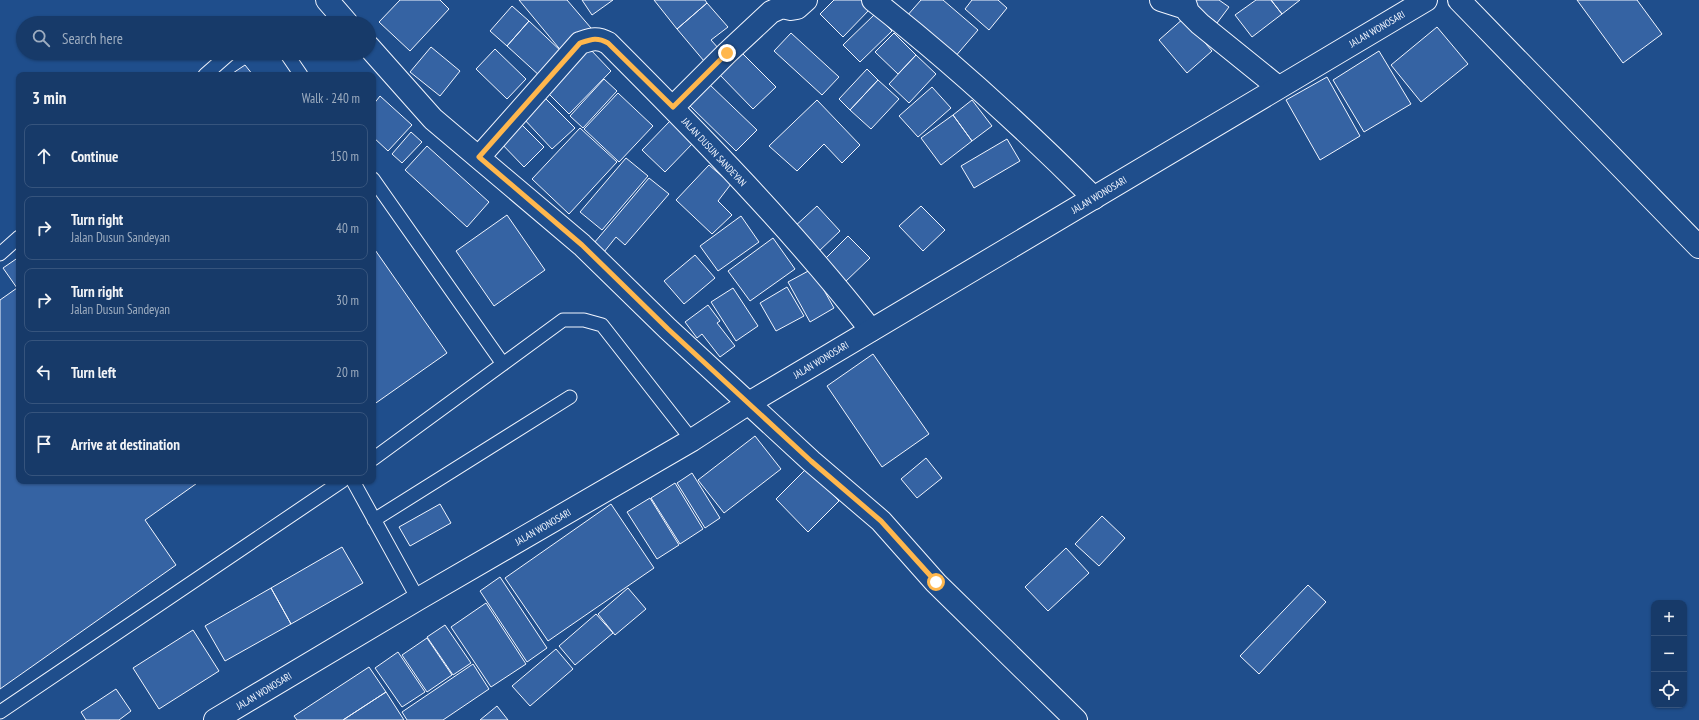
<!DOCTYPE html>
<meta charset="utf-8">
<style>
body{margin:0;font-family:"PT Sans Narrow",sans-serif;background:#20416f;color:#f1f3f6}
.controls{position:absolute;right:12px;bottom:12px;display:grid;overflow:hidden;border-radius:8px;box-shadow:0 1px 3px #0004}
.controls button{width:36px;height:36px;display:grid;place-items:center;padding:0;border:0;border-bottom:1px solid #36547d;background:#173a69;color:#f1f3f6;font:20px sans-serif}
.stop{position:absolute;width:12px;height:12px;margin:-9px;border:3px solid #ffb74d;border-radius:50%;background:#fff}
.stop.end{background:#ffb74d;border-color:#fff;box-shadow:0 1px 4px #0008}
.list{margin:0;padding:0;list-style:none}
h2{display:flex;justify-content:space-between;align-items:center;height:52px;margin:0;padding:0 16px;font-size:17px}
h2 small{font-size:13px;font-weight:400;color:#9eadc0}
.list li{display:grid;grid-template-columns:26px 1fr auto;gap:12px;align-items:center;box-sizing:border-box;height:64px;margin:0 8px 8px;padding:0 8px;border:1px solid #36547d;border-radius:8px}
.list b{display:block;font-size:15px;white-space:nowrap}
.list p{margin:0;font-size:13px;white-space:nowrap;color:#9eadc0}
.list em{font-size:13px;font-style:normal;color:#9eadc0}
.icon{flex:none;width:22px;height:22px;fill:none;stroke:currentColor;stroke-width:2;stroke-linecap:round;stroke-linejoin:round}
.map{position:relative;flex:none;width:1699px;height:720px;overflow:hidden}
.search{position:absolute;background:#173a69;box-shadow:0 1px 3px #0004;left:16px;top:16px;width:360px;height:44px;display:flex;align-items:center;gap:10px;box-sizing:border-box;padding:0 14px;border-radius:22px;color:#9eadc0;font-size:15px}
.panel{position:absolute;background:#173a69;box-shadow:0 1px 3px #0004;left:16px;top:72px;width:360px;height:412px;border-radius:8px}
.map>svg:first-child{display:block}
.building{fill:#3563a3;stroke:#f2f6ff}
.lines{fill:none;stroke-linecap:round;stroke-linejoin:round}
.service-casing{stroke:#f2f6ff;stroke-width:15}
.minor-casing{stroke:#f2f6ff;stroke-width:24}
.trunk-casing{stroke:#f2f6ff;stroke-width:24}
.service{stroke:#1f4e8c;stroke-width:13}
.minor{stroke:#1f4e8c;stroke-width:22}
.trunk{stroke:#1f4e8c;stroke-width:22}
.route{stroke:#ffb74d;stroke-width:5}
.labels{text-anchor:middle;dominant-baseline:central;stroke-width:3;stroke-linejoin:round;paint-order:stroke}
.street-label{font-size:10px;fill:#f2f6ff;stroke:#1f4e8c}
</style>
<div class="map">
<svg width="1699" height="720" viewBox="0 0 1699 720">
<rect width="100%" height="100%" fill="#1f4e8c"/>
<path class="building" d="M400 0H440L449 9 410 51 379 22Z
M519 0H567L591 28 563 53Z
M582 0H613L592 15Z
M654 0H705L707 3 677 29Z
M834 0H861L870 9 843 37 820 14Z
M921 0H943L978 30 954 58 906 17Z
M972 0H998L1007 8 989 30 965 9Z
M1188 0H1219L1229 7 1217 23Z
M1256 0H1271L1282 14 1252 37 1235 15Z
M1271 0H1300L1282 14Z
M1577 0H1637L1662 34 1623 63Z
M707 3 728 27 711 40 719 49 704 61 677 29Z
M512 6 529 21 507 46 490 31Z
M875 14 892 31 860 62 843 45Z
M1184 18 1212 51 1187 73 1159 40Z
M529 21 563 53 541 77 507 46Z
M1437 27 1468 64 1421 102 1391 65Z
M791 33 839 77 822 95 774 51Z
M894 33 916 55 898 74 875 52Z
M431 47 460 71 440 96 410 72Z
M589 48 611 71 569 114 546 91Z
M495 49 526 79 507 99 476 69Z
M1379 51 1411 104 1364 132 1333 80Z
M741 52 776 87 753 109 719 74Z
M916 55 936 74 909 103 889 84Z
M245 65 253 75H230Z
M867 69 878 80 850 110 839 99Z
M1327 77 1360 136 1320 160 1286 100Z
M604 79 617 91 583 128 570 116Z
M878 80 899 99 871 129 850 110Z
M709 84 757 130 736 151 689 105Z
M932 87 951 108 918 137 899 116Z
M618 93 653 126 619 162 584 129Z
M380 96 412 125 388 151 373 137V105Z
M544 97 575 128 552 149 523 118Z
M817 100 860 145 842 163 824 144 797 171 769 146Z
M972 100 992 126 972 141 953 115Z
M953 115 972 141 941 165 921 138Z
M517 120 544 147 524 167 498 140Z
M670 121 693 143 665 172 642 150Z
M580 128 617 162 569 214 532 179Z
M411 132 422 142 402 163 392 154Z
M1007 139 1020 161 974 188 961 166Z
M427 146 489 202 467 227 405 170Z
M626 158 648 176 602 230 580 212Z
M709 165 731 184 718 201 732 215 712 234 676 200Z
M649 178 669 194 625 245 616 237 604 252 594 243Z
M817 206 840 231 817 253 793 228Z
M921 206 945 230 923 251 899 226Z
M507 215 545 270 494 306 456 251Z
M741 216 759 242 718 271 700 246Z
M848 236 870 258 844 283 823 261Z
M773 238 795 269 750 301 728 271Z
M373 247 447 353 373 405Z
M695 255 715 278 684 304 664 281Z
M19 257V481H200L145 520 176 565 0 689V300L17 288 3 268Z
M812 269 834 308 810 322 788 282Z
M787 287 804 316 776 331 760 303Z
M733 288 758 326 736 341 711 302Z
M708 305 720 321 717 323 735 346 720 357 702 334 697 338 685 322Z
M873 354 929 434 882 467 827 386Z
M755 436 781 469 724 513 698 480Z
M926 458 942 478 917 498 901 479Z
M807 468 839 501 808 532 776 499Z
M692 473 720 518 705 528 677 483Z
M675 483 703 529 680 544 651 498Z
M650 498 679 545 657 559 627 512Z
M440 504 451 523 410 546 399 527Z
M611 504 654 568 548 641 505 578Z
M1102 516 1125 538 1099 566 1075 544Z
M342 547 363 583 291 624 271 588Z
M1066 548 1089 573 1048 611 1025 587Z
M500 577 547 648 527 662 480 591Z
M1308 585 1326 602 1259 674 1240 656Z
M271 588 291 624 225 661 205 626Z
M628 588 646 609 615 635 598 614Z
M486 603 526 664 491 687 451 627Z
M596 614 613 633 575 665 559 646Z
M445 625 471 663 453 675 427 637Z
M193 630 219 671 159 709 133 668Z
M427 638 452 675 427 692 402 655Z
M556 649 573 669 530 706 512 686Z
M398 652 425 692 402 707 375 668Z
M473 664 489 689 443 720H407L402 712Z
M369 667 386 692 343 720H297L294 716Z
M116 689 131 711 119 720H86L81 712Z
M386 692 404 720H343Z
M497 706 508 720H480Z"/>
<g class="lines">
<g class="service-casing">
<path id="service" d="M286 53 301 75
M205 75 230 53
M373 179 503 364
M0 254 19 237
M373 459 563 320H584L602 325 692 440
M353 481 418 599
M374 520 570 397
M0 712 342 481"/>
</g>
<g class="minor-casing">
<path id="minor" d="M327 0 347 23
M873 0C951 61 1024 128 1094 198
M1161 0 1186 8
M1184 0 1188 12 1200 24 1278 87
M1459 0 1699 247
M369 47 433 119 582 245 668 329 811 461 881 521 936 583 1076 720
M673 107 727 53 771 12 782 7 791 9 797 8 806 0
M479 157 580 43C592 39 597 37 608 43 700 135 791 228 871 330"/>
</g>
<g class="trunk-casing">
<path id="trunk" d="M215 720 418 599 692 440 749 403 1426 0"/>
</g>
<use href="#service" class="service"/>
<use href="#minor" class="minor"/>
<use href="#trunk" class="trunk"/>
</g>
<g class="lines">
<path class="route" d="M727 53 673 107 608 43C597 37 592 39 580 43L479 157 582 245 668 329 811 461 881 521 936 582"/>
</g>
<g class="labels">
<g class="street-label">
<text transform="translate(1377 29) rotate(-30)">JALAN WONOSARI</text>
<text transform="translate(714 152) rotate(47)">JALAN DUSUN SANDEYAN</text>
<text transform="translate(1099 195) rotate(-31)">JALAN WONOSARI</text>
<text transform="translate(821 360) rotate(-31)">JALAN WONOSARI</text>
<text transform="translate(543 527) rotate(-30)">JALAN WONOSARI</text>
<text transform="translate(264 691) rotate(-31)">JALAN WONOSARI</text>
</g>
</g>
</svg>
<div class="controls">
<button>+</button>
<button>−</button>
<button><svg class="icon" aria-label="locate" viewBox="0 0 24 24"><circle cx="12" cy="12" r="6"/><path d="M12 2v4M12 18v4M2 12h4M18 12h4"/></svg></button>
</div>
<div class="stop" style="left:936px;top:582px"></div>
<div class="stop end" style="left:727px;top:53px"></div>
<div class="search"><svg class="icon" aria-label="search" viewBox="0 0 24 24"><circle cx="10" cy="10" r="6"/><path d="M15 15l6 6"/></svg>Search here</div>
<section class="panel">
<h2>3 min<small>Walk · 240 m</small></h2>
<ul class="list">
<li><svg class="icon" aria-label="ahead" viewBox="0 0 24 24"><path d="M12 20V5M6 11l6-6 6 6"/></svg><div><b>Continue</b></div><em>150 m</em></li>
<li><svg class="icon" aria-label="right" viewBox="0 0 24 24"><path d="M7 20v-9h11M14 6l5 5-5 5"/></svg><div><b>Turn right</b><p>Jalan Dusun Sandeyan</p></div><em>40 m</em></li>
<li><svg class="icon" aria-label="right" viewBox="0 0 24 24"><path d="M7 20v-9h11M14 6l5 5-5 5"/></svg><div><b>Turn right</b><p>Jalan Dusun Sandeyan</p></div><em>30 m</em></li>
<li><svg class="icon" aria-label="left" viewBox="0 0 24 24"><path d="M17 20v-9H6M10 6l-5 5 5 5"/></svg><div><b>Turn left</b></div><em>20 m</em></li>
<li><svg class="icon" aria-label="arrive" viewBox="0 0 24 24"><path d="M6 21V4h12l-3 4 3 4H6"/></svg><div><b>Arrive at destination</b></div></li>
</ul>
</section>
</div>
